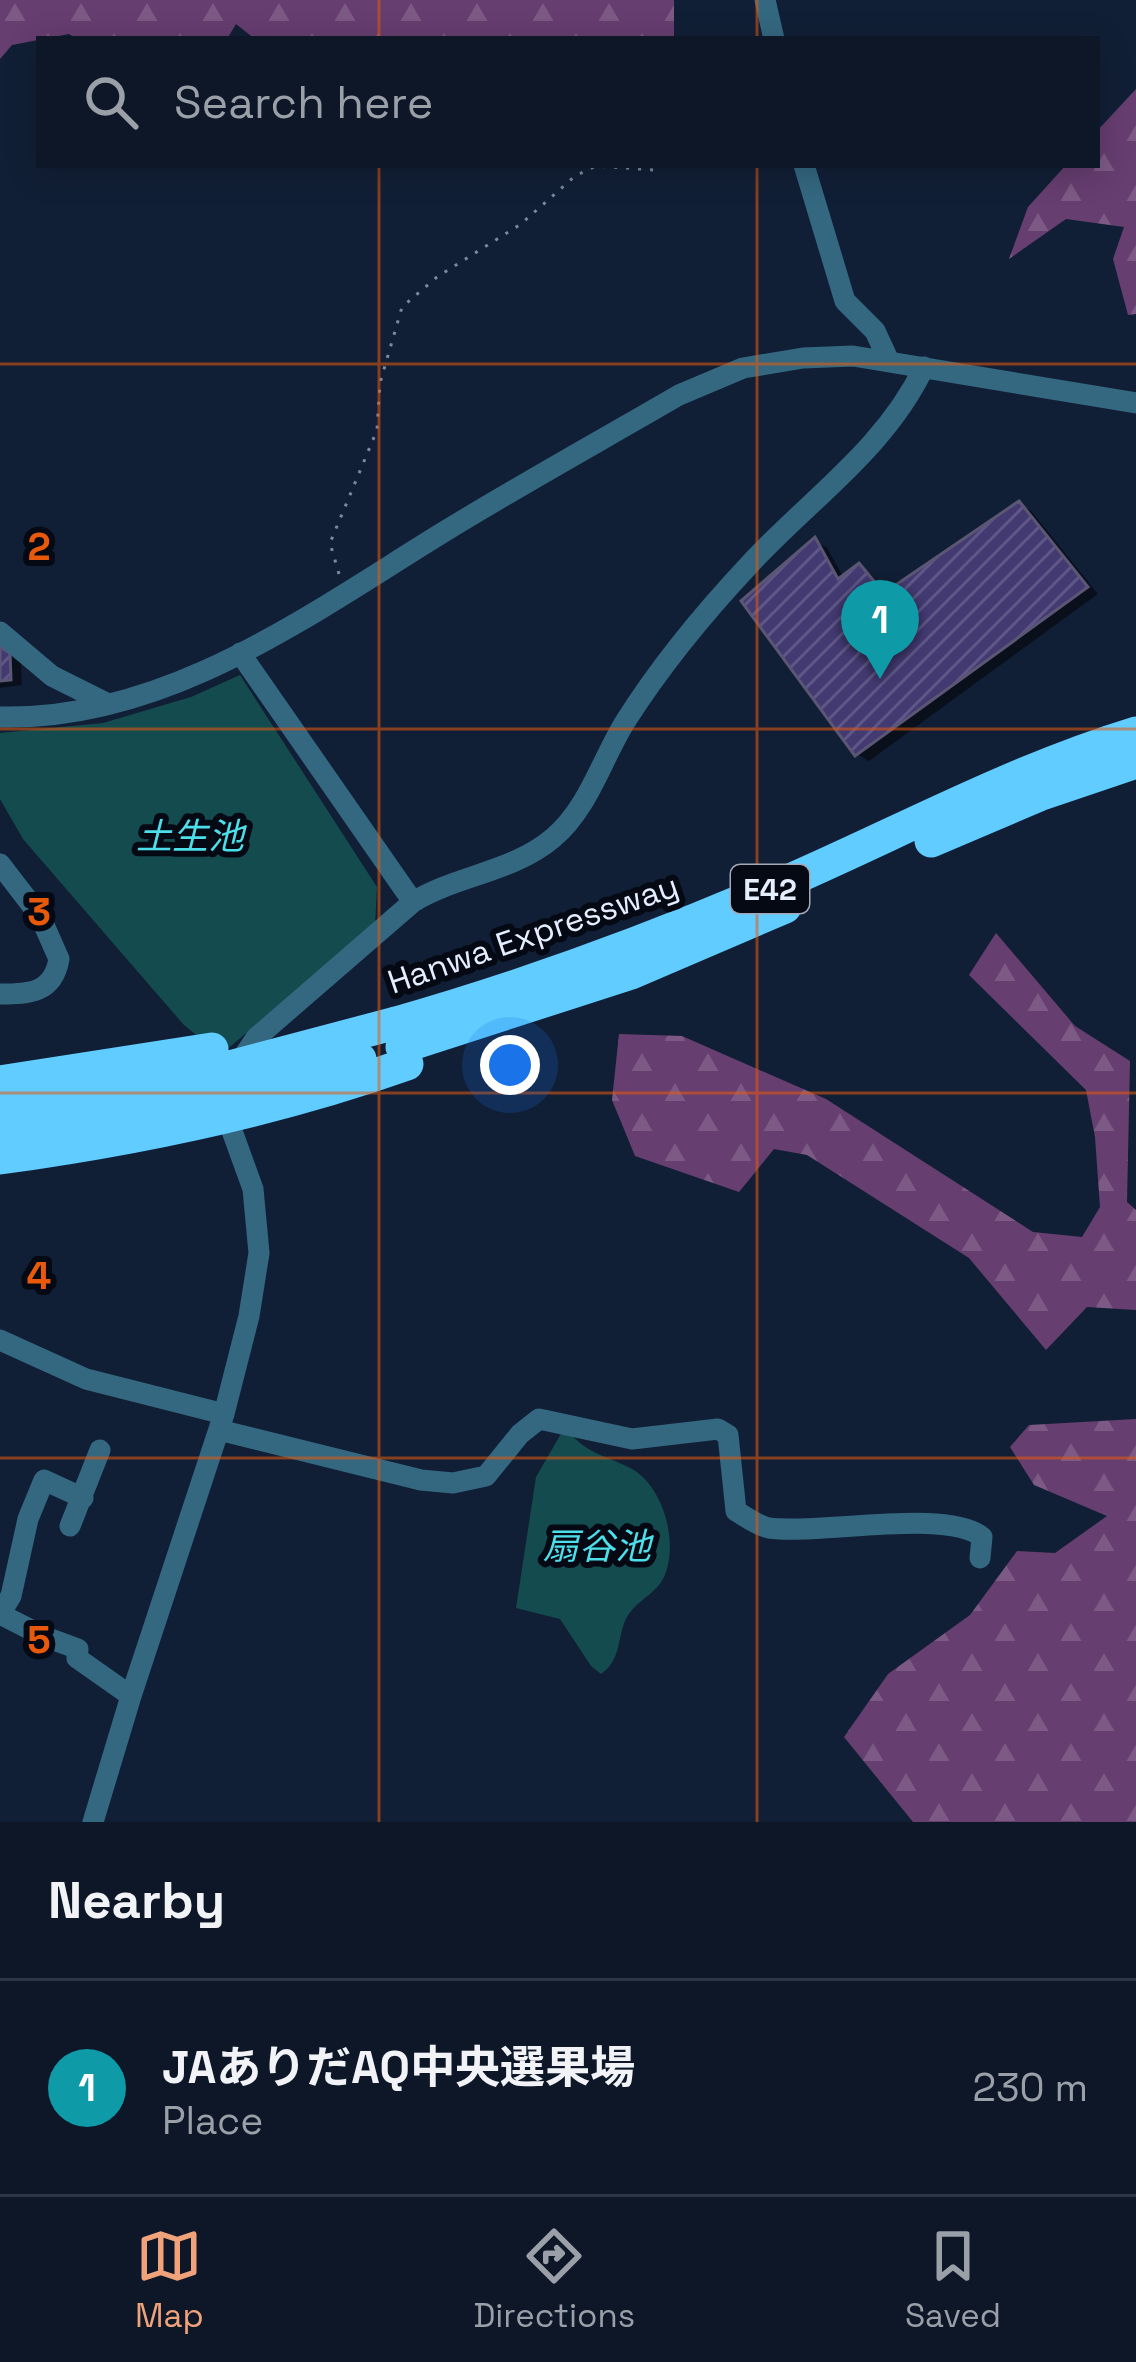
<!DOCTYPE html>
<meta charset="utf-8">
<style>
body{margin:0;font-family:"Space Grotesk","Noto Sans JP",sans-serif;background:#1b2434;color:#f1f3f6}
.you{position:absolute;left:510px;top:1065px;width:42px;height:42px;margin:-30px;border:9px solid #fff;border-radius:50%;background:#1a73e8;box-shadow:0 0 0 18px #1a73e833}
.badge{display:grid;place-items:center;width:78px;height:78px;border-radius:50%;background:#f0a27a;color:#fff;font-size:39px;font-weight:700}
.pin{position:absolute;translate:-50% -99px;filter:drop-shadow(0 3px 6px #0008)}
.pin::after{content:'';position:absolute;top:63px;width:42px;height:36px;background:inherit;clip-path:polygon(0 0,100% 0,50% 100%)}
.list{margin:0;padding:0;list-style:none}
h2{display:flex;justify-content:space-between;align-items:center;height:156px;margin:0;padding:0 48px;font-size:51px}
h2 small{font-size:39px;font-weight:400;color:#9a9fa8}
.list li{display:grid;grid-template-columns:78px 1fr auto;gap:36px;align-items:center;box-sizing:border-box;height:216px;padding:0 48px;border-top:3px solid #2d3645}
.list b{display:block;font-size:45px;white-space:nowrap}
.list p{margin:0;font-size:39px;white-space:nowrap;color:#9a9fa8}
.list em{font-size:39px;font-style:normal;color:#9a9fa8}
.icon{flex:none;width:66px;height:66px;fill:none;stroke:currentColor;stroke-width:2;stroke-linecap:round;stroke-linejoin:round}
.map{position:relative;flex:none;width:1136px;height:1822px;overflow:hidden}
.search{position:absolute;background:#0d1728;box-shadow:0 6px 30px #0003;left:36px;right:36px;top:36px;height:132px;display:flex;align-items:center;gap:30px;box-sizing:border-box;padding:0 42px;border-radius:0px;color:#9a9fa8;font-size:45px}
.sheet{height:372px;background:#0d1728}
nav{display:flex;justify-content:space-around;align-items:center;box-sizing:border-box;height:168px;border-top:3px solid #2d3645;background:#0d1728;font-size:33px;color:#9a9fa8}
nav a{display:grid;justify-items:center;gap:6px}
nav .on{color:#f0a27a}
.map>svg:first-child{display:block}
.forest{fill:url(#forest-firs)}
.water{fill:#144b4e}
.shadow{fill:#0007}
.building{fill:url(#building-hatch);stroke:#5a5674;stroke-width:3}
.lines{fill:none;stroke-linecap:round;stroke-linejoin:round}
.path{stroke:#7e899d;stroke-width:3;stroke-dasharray:3 9;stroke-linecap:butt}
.minor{stroke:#346881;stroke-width:21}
.highway{stroke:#60ccff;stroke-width:33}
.highway-bridge{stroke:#60ccff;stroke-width:33}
.grid{fill:none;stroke:#e8590c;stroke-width:3;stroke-opacity:0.55}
.labels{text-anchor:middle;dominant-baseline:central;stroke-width:12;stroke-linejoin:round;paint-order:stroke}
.shield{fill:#040913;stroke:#a1a9b8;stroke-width:3}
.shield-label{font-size:30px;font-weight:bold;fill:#e4eeff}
.street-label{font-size:33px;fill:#e4eeff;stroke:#040913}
.water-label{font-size:36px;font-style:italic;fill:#4cdfe9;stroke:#040913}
.grid-label{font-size:39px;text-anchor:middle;font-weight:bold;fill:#e8590c;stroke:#040913;stroke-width:12;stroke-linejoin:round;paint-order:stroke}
</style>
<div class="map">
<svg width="1136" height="1822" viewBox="0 0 1136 1822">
<defs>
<pattern id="forest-firs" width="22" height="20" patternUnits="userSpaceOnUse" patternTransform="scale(3)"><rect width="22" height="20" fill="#663e70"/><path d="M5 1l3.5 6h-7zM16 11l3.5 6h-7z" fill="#7c5a85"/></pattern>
<pattern id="building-hatch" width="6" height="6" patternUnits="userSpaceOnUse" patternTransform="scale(3)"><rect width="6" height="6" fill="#443a72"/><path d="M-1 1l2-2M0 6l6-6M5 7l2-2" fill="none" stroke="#5f5787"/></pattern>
</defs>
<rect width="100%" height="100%" fill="#111f36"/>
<path class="forest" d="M0 0H674V39H255L236 24 227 39H77L69 34 12 45 0 59Z
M1136 89V314L1128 315 1113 259 1124 227 1066 219 1009 259 1028 207 1066 165H1097V131Z
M996 933 1075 1026 1130 1061 1127 1202 1136 1210V1310L1087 1307 1046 1350 969 1258 807 1155 774 1149 739 1192 635 1156 612 1100 619 1034 682 1036 826 1099 1033 1232 1082 1237 1100 1207 1095 1137 1086 1090 969 975Z
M1136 1419V1822H913L844 1737 888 1674 970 1615 1017 1551 1055 1553 1107 1516 1034 1485 1010 1447 1029 1425Z"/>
<path class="water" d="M240 675 377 887 375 926 220 1055 183 1024 23 839 0 799V733L103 723 191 697Z
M562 1432H569C587 1454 608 1456 632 1469 664 1487 679 1544 664 1577 657 1592 642 1598 632 1610 615 1628 625 1658 601 1674L591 1666 560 1619 516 1608 536 1477Z"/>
<path class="shadow" d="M1019 504 1031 511 1098 594 869 761 857 754 815 541 827 548 844 578 859 567 871 574 888 594Z
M0 650 21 663 22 685 0 688Z"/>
<path class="building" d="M1019 501 1088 587 855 756 741 601 815 537 838 579 859 563 884 593Z
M0 647 10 653 11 680 0 681Z"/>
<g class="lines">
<path class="path" d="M339 574 330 543 377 430 380 383 402 307 437 277 521 224 575 176 596 166 654 170 664 165"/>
<path class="minor" d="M765 0 774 39
M804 165 845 301 875 331 888 359
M0 632 52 676 108 704
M240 653 413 902
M0 717C166 721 307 616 442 533 520 485 600 441 679 395L743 368 803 358 853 356 1136 403
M0 864 40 916 59 959C53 993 30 994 0 994
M237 1066 256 1038 413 902C457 875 513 872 553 838 588 809 602 759 625 722 661 665 704 613 750 564 810 499 885 449 924 367
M0 1340 86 1379 224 1414
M219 1430 421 1480 453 1483 486 1476 520 1434 539 1419 632 1439 718 1429 728 1435 736 1511C746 1517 758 1526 769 1528 819 1535 948 1508 982 1537L980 1558
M83 1498 44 1480 28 1519 11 1596 0 1614 43 1636 78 1649 77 1658 131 1696
M70 1526 100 1450
M93 1822 131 1696 224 1414 249 1316 259 1253 253 1189 232 1131 230 1108"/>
<path class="highway" d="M931 841 1039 795 1136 762
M396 1023C519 988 640 944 758 894 884 841 1005 773 1136 733
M402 1047 631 973 785 907"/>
<path class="highway-bridge" d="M0 1082 212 1049
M0 1109 207 1073 396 1023
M0 1134 180 1103 360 1059
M0 1158C139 1139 275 1111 407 1064"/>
</g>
<path class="grid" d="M379 0V39M757 0V39M379 165V1822M757 165V1822M0 364H1136M0 729H1136M0 1093H1136M0 1458H1136"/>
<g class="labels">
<rect class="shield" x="731" y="865" width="78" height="48" rx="9"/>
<g class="shield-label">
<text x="770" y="889">E42</text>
</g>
<g class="street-label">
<text transform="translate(533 934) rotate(-19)">Hanwa Expressway</text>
</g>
<g class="water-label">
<text x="190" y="837">土生池</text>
<text x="597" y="1547">扇谷池</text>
</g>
</g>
<g class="grid-label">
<text x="39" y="560">2</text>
<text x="39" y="925">3</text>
<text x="39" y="1289">4</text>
<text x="39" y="1653">5</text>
</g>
</svg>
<div class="you"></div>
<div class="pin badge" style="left:880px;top:679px;background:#0f9aa8">1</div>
<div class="search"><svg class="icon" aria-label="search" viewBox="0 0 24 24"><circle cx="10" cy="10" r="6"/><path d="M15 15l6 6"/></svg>Search here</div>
</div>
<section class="sheet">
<h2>Nearby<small></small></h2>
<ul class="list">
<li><span class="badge" style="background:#0f9aa8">1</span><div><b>JAありだAQ中央選果場</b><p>Place</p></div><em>230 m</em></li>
</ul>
</section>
<nav>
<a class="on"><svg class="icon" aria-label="map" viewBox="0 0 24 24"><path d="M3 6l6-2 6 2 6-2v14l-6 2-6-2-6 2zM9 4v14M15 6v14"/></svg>Map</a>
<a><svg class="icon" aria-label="directions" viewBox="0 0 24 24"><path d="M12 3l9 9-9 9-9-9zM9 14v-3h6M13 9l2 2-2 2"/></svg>Directions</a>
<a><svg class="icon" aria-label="saved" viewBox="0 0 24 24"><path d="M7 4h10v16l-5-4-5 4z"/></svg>Saved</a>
</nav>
